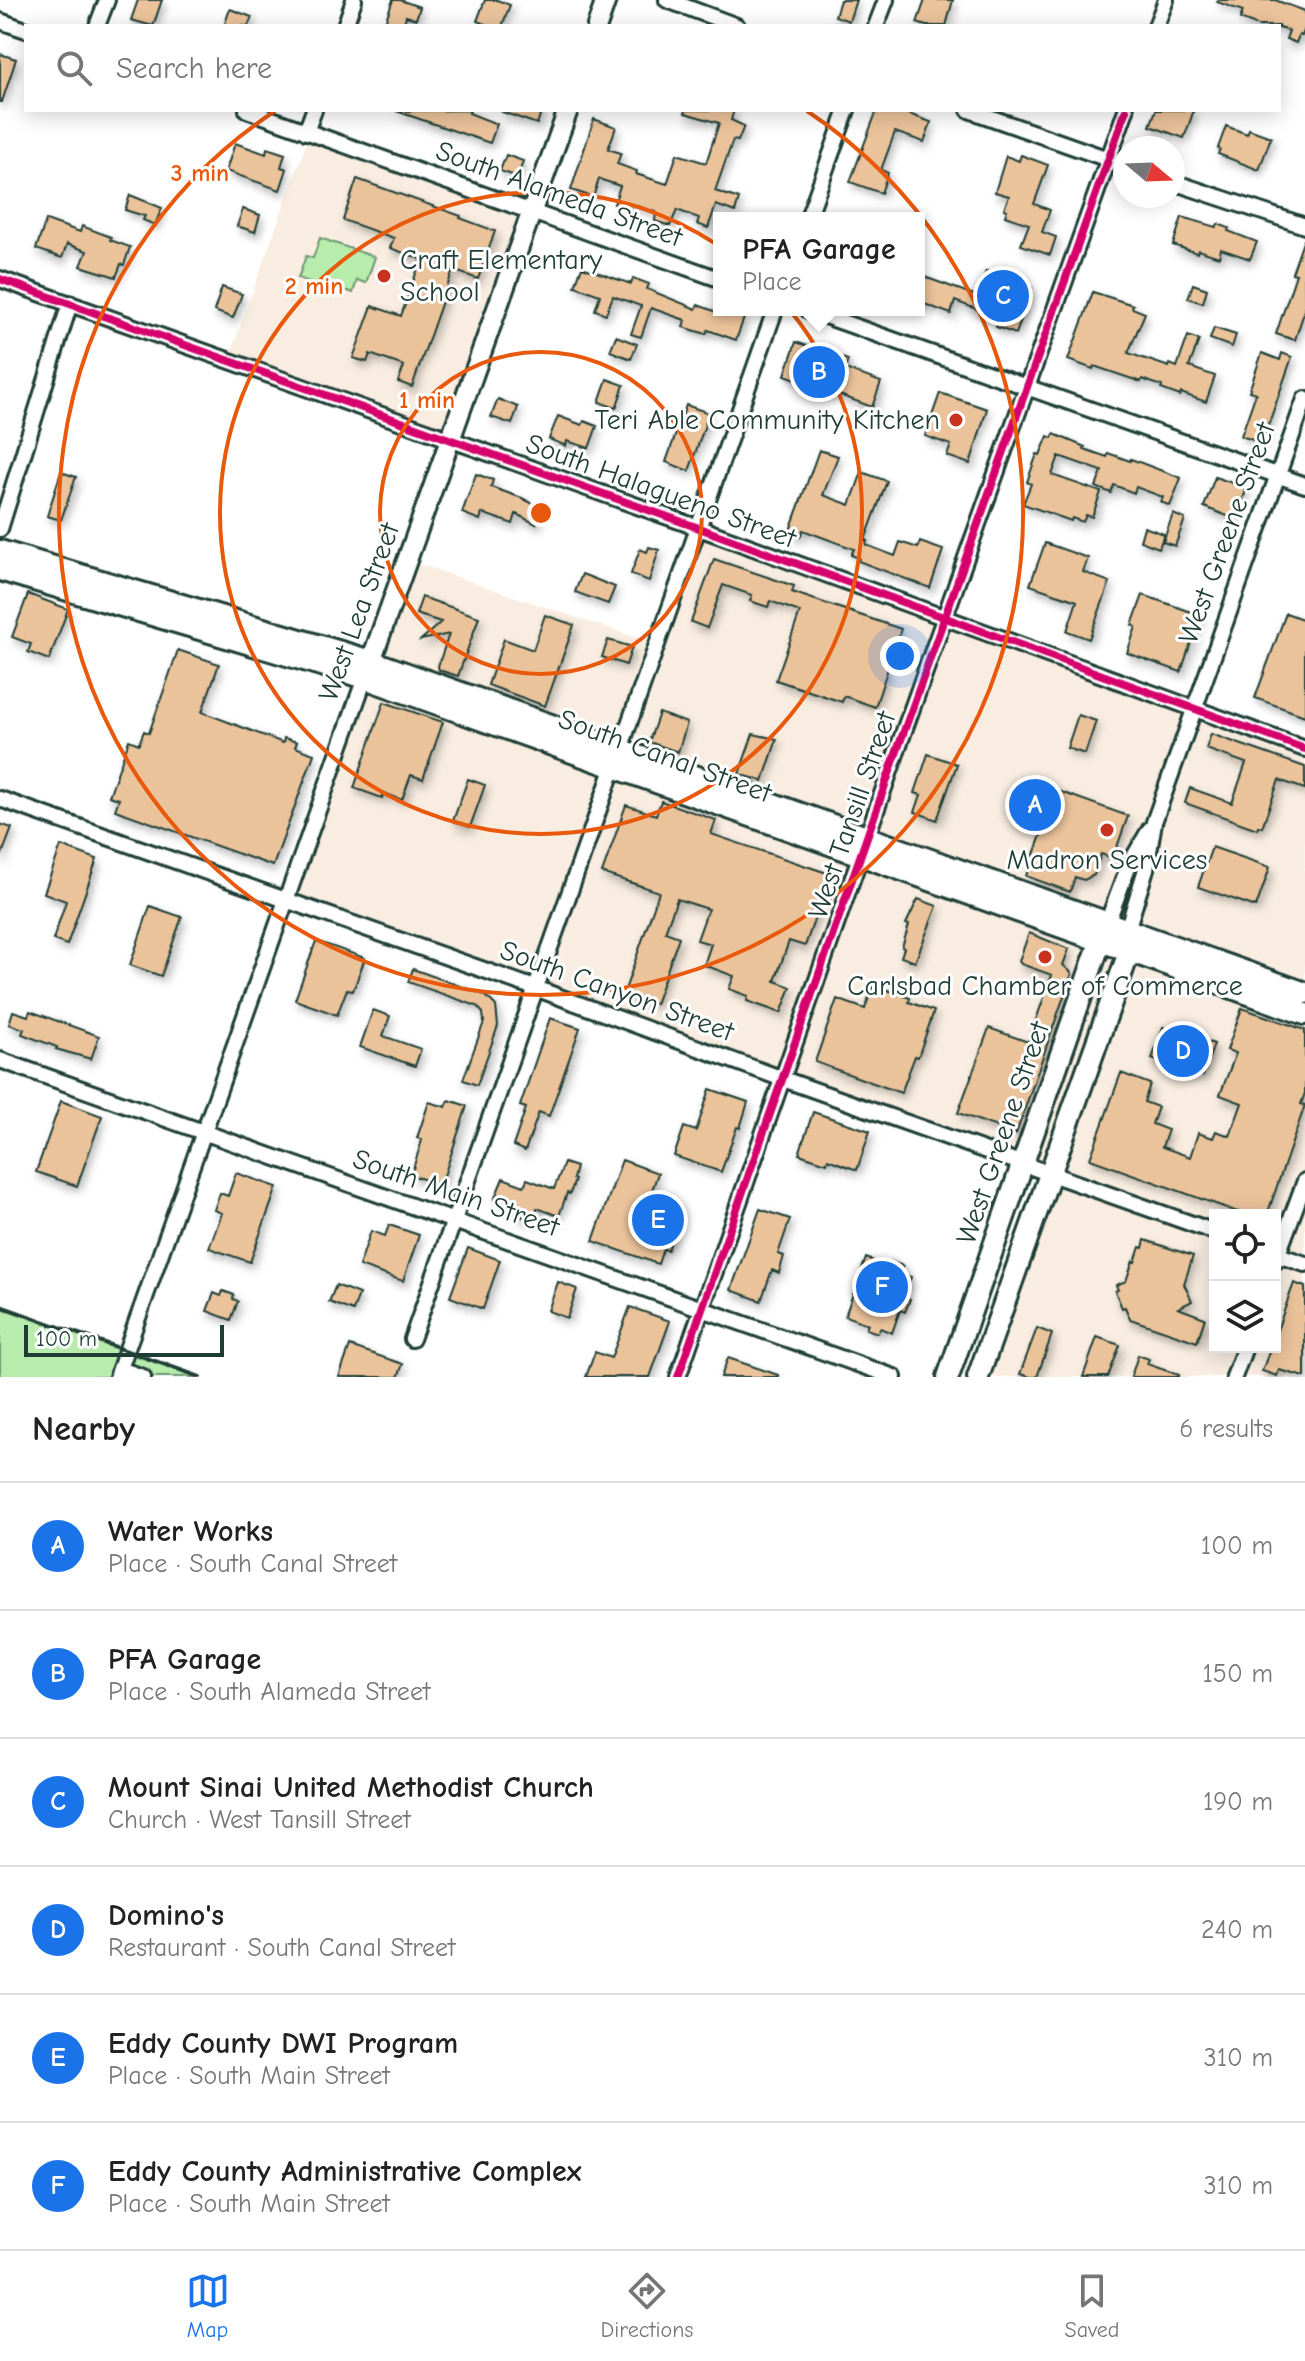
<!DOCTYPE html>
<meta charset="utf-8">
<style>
body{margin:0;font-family:"Comic Neue",sans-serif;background:#f2f2f2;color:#222}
.controls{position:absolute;right:24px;bottom:24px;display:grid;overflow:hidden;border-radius:0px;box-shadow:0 4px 20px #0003}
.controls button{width:72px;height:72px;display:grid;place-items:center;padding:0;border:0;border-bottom:2px solid #e0e0e0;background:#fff;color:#222;font:40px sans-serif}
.compass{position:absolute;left:1113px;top:136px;width:72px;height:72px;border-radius:50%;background:#fff;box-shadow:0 4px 20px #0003;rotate:109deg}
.scale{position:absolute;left:24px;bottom:20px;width:200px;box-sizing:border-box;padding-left:8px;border:4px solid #1f3d34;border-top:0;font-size:22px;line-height:28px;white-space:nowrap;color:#1f3d34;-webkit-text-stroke:6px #fff;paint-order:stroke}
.you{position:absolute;left:900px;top:656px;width:28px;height:28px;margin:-20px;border:6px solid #fff;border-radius:50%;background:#1a73e8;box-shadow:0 0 0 12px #1a73e833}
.badge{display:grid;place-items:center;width:52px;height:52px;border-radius:50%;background:#1a73e8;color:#fff;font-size:26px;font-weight:700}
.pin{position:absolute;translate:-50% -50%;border:4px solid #fff;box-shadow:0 2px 8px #0006}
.popup{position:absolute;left:713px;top:212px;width:212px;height:104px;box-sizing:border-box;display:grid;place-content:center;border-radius:0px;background:#fff;filter:drop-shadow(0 2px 6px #0005);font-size:26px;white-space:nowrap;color:#767676}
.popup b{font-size:30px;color:#222}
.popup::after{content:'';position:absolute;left:50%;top:100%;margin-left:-16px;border:16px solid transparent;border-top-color:#fff}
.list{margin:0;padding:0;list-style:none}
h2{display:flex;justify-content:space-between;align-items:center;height:104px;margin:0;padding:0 32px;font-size:34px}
h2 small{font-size:26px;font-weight:400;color:#767676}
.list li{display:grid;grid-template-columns:52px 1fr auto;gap:24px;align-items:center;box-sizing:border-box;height:128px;padding:0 32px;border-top:2px solid #e0e0e0}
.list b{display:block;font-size:30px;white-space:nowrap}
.list p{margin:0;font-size:26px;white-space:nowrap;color:#767676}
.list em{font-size:26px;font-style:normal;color:#767676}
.icon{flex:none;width:44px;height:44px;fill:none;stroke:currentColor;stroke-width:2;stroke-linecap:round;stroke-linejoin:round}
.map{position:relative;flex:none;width:1305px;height:1377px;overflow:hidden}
.search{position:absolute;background:#fff;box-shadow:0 4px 20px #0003;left:24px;right:24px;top:24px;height:88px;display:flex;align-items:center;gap:20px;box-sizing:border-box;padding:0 28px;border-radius:0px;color:#767676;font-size:30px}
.sheet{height:872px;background:#fff}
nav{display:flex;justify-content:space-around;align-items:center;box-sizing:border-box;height:112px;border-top:2px solid #e0e0e0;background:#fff;font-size:22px;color:#767676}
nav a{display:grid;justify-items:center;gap:4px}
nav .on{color:#1a73e8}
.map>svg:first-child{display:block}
.built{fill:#f9ede1;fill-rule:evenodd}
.green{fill:#b7ecad;stroke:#6b9470;stroke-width:2}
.building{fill:#ebc39b;stroke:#1f3d34;stroke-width:2;filter:url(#shadow)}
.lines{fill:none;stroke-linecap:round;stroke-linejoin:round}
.minor-casing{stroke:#1f3d34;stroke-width:20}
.major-casing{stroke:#1f3d34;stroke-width:24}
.highway-casing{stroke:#1f3d34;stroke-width:26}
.minor{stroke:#fff;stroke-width:14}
.major{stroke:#fff;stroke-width:18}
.highway{stroke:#fff;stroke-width:20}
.rail{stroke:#1f3d34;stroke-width:4}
.cycleway-casing{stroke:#fff;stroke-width:13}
.cycleway{stroke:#d6006c;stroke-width:8}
.ring{fill:none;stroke:#e8590c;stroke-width:4}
.poi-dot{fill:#c8321e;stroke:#fff;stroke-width:3}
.labels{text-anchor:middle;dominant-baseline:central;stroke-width:6;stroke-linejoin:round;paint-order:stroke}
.street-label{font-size:28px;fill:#1f3d34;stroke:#fff}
.poi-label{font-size:28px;fill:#1f3d34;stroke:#fff}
.centre{fill:#e8590c;stroke:#fff;stroke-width:4}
.ring-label{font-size:24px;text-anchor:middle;font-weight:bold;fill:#e8590c;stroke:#fff;stroke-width:6;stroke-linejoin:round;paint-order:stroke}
</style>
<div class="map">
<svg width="1305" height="1377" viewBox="0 0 1305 1377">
<defs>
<filter id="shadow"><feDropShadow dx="3" dy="5" stdDeviation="4" flood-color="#0004"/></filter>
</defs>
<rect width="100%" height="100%" fill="#fff"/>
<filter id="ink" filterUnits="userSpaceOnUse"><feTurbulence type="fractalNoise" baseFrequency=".0125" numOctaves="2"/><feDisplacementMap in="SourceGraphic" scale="16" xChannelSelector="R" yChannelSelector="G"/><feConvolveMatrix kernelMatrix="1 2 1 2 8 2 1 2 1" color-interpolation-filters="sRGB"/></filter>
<g filter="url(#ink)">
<path class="built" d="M310 133 532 212 451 439 228 360Z
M699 528 1305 749V1377H978L1050 1174 287 901 407 560 658 645ZM1215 1215H1275V1347H1215Z"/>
<path class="green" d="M320 238 375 257 366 283 357 280 353 293 328 284 326 288 298 278 306 256 313 258Z
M0 1306 200 1377H0Z"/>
<path class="building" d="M138 0H162L153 26 131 20Z
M393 0H400L420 7 416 19 406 16 403 26 385 22Z
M485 0H497L510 5 502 26H490L477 21Z
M840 0H856L849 21 835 16Z
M925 0H953L946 26H926L917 23Z
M1218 0H1275L1305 11V28L1302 36 1299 35 1296 43 1286 39 1289 31 1279 28V26H1258L1240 19 1243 11 1217 2Z
M230 9 252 17 248 26H224Z
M0 54 16 59 2 102H0Z
M470 110 469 113 497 124 490 143 396 111Z
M503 110H542L537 124 502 112Z
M686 110H734L731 120 744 126 738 141 733 140 715 191 739 199 735 212 716 205 708 228 697 224 699 218 677 210 670 226 655 221 656 212 626 203 624 207 614 204 620 186 599 179 593 197 571 190 594 119 616 127 608 149 621 153 617 164 637 171 636 174 667 184 677 154 706 163 719 123 685 113Z
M877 110H898L931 122 924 142 895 132 881 170 888 173 881 193 850 182Z
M1156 110H1194L1184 138 1150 126Z
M1226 126 1247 134 1249 129 1271 137 1259 170 1218 154 1220 149 1218 148Z
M235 143 266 154 267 148 285 154 281 167 287 169 280 190 226 171Z
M506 155 523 161 518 177 500 171Z
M1021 155 1048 165 1034 204 1050 210 1042 232 1056 237 1050 255 1021 245 1029 224 1005 216 1007 210 1004 209 1009 196 995 192 1006 156 1019 161Z
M357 179 461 216 460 218 495 231 478 279 453 270 412 387 398 382 404 366 370 354 367 362 353 358 372 306 401 316 421 259 390 248 394 238 343 220Z
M130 195 162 208 155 225 143 220 145 216 125 210Z
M243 209 260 215 255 232 237 226Z
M1182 217 1216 227 1218 224 1229 228 1228 231 1257 242 1250 259 1221 249 1219 257 1198 250 1197 253 1173 245Z
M46 220 80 232 82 226 111 237 110 240 130 247 124 265 121 264 116 277 81 266 87 251 67 244 62 258 36 249Z
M1304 239 1305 309 1295 340 1276 334 1296 274 1292 273Z
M582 267 631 284 633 278 649 284 647 289 696 309 698 305 725 315 726 312 744 318 736 340 708 330 706 334 683 327 685 320 651 308 641 337 631 334 641 306 613 296 606 314 595 310 600 295 575 286Z
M986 271 1032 288 1016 334 996 327 1000 318 955 301 951 314 919 302V275L977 296Z
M1193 284 1207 289 1203 303 1188 298Z
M222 287 242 294 233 318 214 311Z
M1093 292 1133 305 1132 308 1145 313 1128 353 1169 367 1170 364 1177 367 1188 336 1199 340 1189 367 1215 376 1206 402 1181 393 1180 396 1161 389 1162 386 1142 379 1141 382 1094 366 1093 369 1068 360Z
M1214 328 1236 335 1232 347 1210 339Z
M616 336 637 344 631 359 610 351Z
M796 342 848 360 845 369 881 382 872 407 785 375Z
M1262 353 1280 360 1282 353 1292 357 1262 443 1241 436 1256 393 1249 391Z
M607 379 624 385 616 408 599 402Z
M940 393 987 409 970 464 947 456 951 445 925 436Z
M498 399 518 407 512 424 491 417Z
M686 405 709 413 689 471 666 462Z
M558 416 582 425 584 421 597 426 589 448 567 441 566 446 549 439Z
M1054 434 1085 447 1084 449 1107 457 1108 453 1130 461 1131 459 1181 478 1170 506 1161 502 1163 497 1136 487 1134 493 1114 485 1111 493 1096 487 1102 471 1059 456 1052 475 1101 492 1092 517 1086 515 1083 522 1072 518 1071 521 1023 504 1031 484 1027 482 1037 454 1040 455 1048 436 1052 438Z
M819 450 838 456 823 495 850 505 862 472 887 481 865 540 867 541 866 545 895 556 900 542 918 548 920 542 943 550 930 588 858 561 859 558 851 555 854 549 803 530 800 537 789 533Z
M61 472 76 477 61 520 47 516Z
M476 474 493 480 491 487 522 498 543 509 536 524 516 514 513 524 482 513 480 520 462 513Z
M1215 477 1247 488 1235 519 1204 507Z
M1173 514 1185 519 1175 546 1163 542Z
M1144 527 1164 534 1159 548 1140 541Z
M1045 543 1088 558 1083 572 1110 582 1089 639 1067 631 1077 601 1030 585Z
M649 547 659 550 649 581 631 574 640 549 647 552Z
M714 559 794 586 792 592 901 629 875 707 844 696 842 702 776 680 800 612 770 601 768 607 750 601 752 595 723 585 707 628 691 622Z
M582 574 615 587 608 604 575 592Z
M28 594 68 609 49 660 28 652 31 644 12 637Z
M1143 595 1200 615 1181 672 1127 653 1136 627 1132 625Z
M422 597 479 617 458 676 439 670 438 666 449 634 421 640 441 622 416 614Z
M1286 613 1305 620V716L1255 698Z
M545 615 574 625 545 706 488 685 504 639 533 650Z
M608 640 632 647 626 665 602 657Z
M178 650 219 664 202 712 283 743 284 738 297 742 295 747 314 754 273 866 115 810 119 799 109 796 129 740 139 744 144 731 149 733Z
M384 702 443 722 423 779 411 775 402 800 384 793 382 798 354 788Z
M659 713 687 723 678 752 649 742Z
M1078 715 1096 721 1085 754 1067 748Z
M753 734 777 739 763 781 739 774Z
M1211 734 1305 767V789L1279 780 1262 827 1258 826 1257 829 1185 803 1190 788 1232 803 1246 763 1206 749Z
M928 754 957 764 937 820 915 812 921 795 915 793Z
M468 779 485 785 470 827 453 821Z
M1028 780 1128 816 1113 858 1101 854 1094 875 1084 880 1075 877 1070 892 1026 876 1043 830 1014 819Z
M661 801 716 820 711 834 830 874 805 946 789 941 775 981 791 987 781 1013 747 1001 748 996 729 989 734 976 704 965 711 944 697 940 708 909 677 899 665 932 679 937 655 1004 624 993 659 892 602 873 626 805 656 815Z
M0 824 12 828 1 857 0 856Z
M61 846 97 859 67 945 53 940 66 901 44 893Z
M1212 847 1270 867 1256 907 1198 887Z
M918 899 937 906 915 962 901 957 904 948 902 947 909 925 906 924Z
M150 906 182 917 161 976 130 965Z
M1029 933 1069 949 1063 965 1072 973 1016 1134 958 1113 989 1028 1028 1042 1052 975 1021 964 1019 961Z
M316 941 365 958 353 991 347 989 337 1015 295 1000Z
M413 969 485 995 496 1006 498 1026 477 1085 463 1080 484 1022 483 1013 477 1006 408 982Z
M873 985 910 998 909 1002 934 1011 918 1057 915 1056 901 1093 815 1062 837 999 865 1009Z
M1242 1008 1305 1030V1093L1301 1104 1305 1105 1267 1215H1246L1090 1159 1121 1073 1150 1084 1144 1102 1158 1107 1152 1124 1168 1130 1162 1147 1190 1157 1198 1133 1213 1138 1216 1131 1230 1136 1242 1103 1220 1095 1236 1053 1227 1050Z
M373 1010 390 1016 383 1036 421 1049 415 1066 360 1047Z
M13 1011 28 1016 30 1011 99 1036 91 1059 56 1049 57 1047 22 1034 24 1029 9 1024Z
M550 1018 580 1028 549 1116 539 1112 525 1151 513 1146 526 1108 520 1106Z
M1163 1027 1214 1044 1203 1076 1152 1059Z
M710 1089 748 1102 740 1128 737 1127 721 1172 674 1156 684 1127 696 1131Z
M449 1100 467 1106 441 1185 411 1175 422 1140 417 1138 429 1102 446 1107Z
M61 1101 102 1116 77 1186 36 1172Z
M813 1112 870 1131 857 1170 828 1159 827 1163 799 1154Z
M622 1160 658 1173 650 1196 678 1206 668 1234 673 1236 668 1250 663 1249 658 1264 593 1241Z
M564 1163 576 1167 573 1179 575 1180 570 1194 567 1193 559 1216 537 1208 533 1220 514 1214 516 1209 494 1200 503 1178 524 1186 527 1179 554 1189Z
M236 1173 277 1187 250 1262 209 1248 222 1213 214 1210 220 1193 228 1196Z
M760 1209 790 1219 778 1254 784 1256 779 1273 772 1270 761 1301 731 1290Z
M389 1225 419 1235 403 1281 359 1266 371 1231 385 1236Z
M1145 1240 1193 1256 1184 1284 1192 1301 1178 1308 1205 1318 1197 1342 1130 1319 1125 1307 1122 1308 1115 1291 1118 1290 1116 1285 1126 1281 1133 1261 1135 1262 1140 1247 1143 1248Z
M468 1248 500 1260 483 1309 450 1297Z
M866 1258 889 1267 890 1261 903 1266 900 1273 911 1277 904 1297 910 1299 905 1312 900 1310 892 1333 880 1328 878 1333 866 1329 868 1324 845 1316Z
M558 1282 577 1289 567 1318 548 1311Z
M1294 1283 1305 1287V1377L1279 1370 1277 1376 1262 1371 1271 1347H1275V1336Z
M336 1285 359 1294 353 1311 329 1302Z
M223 1291 234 1295 233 1299 238 1301 231 1320 207 1311 214 1293 221 1296Z
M630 1307 670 1321 650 1377H586L595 1352 611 1358Z
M1037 1328 1052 1334 1037 1377H1030L1020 1374Z
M1097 1337 1120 1345 1108 1377H1083Z
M350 1346 403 1364 398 1377H339Z
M1138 1355 1149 1359 1147 1364 1179 1375V1377H1131Z
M728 1358 778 1375V1377H721Z"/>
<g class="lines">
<g class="minor-casing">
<path id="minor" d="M667 0 737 26
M0 21 26 30
M97 26 107 0
M345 26 354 0
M876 26 886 0
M1156 26 1166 0
M247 110 719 279
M969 110 1125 165
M306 132 314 110
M1173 182 1305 226
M808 218 847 110
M0 279 699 528 1305 749
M808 310 1305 485
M0 529 70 303
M0 799 535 988 783 1079 1215 1232
M1107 923 1129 865 1150 829
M1127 930 1146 869 1154 822 1305 399
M0 1060 894 1377
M1275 1254 1305 1264
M1275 1262 1305 1181
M412 1339 775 310
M120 1369 143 1377
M117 1377 367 672
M678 1377 904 731 1126 110
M1234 1377 1245 1347"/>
</g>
<g class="major-casing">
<path id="major" d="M597 26 606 0
M371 661 568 110"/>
</g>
<g class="highway-casing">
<path id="highway" d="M0 551 371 661 1305 993
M0 570 365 678 1305 1014
M948 1377 1104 931
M978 1377 1129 952 1128 938"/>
</g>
<use href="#minor" class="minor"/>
<use href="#major" class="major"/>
<use href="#highway" class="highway"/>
<path class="rail" d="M0 1306 200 1377"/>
<g class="cycleway-casing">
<path id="cycleway" d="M0 279 699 528 1305 749
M678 1377 904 731 1126 110"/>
</g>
<use href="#cycleway" class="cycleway"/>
</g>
</g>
<g class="ring">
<circle cx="541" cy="513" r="161"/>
<circle cx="541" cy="513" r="321"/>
<path d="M807 111A482 482 0 1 1 275 111"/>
</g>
<g class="poi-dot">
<circle cx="384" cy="276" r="8"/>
<circle cx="956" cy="420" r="8"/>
<circle cx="1107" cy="830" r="8"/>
<circle cx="1045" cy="957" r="8"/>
</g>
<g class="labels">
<g class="street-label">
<text transform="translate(559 194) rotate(20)">South Alameda Street</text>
<text transform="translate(661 491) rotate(20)">South Halagueno Street</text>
<text transform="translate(1227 533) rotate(-70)">West Greene Street</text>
<text transform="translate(359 612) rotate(-70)">West Lea Street</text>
<text transform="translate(665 756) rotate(20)">South Canal Street</text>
<text transform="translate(852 815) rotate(-71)">West Tansill Street</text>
<text transform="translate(617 991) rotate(20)">South Canyon Street</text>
<text transform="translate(1003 1133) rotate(-71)">West Greene Street</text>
<text transform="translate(456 1193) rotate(19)">South Main Street</text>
</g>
<g class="poi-label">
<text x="400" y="260" text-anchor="start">Craft Elementary<tspan x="400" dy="32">School</tspan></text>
<text x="940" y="420" text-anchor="end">Teri Able Community Kitchen</text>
<text x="1107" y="860">Madron Services</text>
<text x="1045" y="986">Carlsbad Chamber of Commerce</text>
</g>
</g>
<circle cx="541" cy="513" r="12" class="centre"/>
<g class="ring-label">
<text x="200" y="181">3 min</text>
<text x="314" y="294">2 min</text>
<text x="427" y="408">1 min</text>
</g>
</svg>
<div class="controls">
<button><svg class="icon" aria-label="locate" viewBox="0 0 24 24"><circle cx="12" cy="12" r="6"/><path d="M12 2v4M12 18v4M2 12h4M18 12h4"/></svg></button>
<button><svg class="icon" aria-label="layers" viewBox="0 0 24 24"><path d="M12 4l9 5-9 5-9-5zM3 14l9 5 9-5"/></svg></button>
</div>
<svg class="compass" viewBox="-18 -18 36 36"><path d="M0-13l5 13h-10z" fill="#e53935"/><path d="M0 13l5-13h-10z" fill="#767676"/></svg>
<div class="scale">100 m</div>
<div class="you"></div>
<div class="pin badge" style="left:1035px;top:805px">A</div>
<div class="pin badge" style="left:819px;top:372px">B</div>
<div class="popup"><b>PFA Garage</b>Place</div>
<div class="pin badge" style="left:1003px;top:296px">C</div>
<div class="pin badge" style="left:1183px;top:1051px">D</div>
<div class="pin badge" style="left:658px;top:1220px">E</div>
<div class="pin badge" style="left:882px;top:1287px">F</div>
<div class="search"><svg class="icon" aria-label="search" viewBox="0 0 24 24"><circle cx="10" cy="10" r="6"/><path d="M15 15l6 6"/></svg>Search here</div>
</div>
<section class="sheet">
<h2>Nearby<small>6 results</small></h2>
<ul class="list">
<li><span class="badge">A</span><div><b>Water Works</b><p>Place · South Canal Street</p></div><em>100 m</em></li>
<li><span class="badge">B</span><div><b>PFA Garage</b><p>Place · South Alameda Street</p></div><em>150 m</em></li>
<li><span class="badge">C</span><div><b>Mount Sinai United Methodist Church</b><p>Church · West Tansill Street</p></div><em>190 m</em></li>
<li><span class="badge">D</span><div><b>Domino's</b><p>Restaurant · South Canal Street</p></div><em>240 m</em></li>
<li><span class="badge">E</span><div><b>Eddy County DWI Program</b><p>Place · South Main Street</p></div><em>310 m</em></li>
<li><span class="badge">F</span><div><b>Eddy County Administrative Complex</b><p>Place · South Main Street</p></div><em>310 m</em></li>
</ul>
</section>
<nav>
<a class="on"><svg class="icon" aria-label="map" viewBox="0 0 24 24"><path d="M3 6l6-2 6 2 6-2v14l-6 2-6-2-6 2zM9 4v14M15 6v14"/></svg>Map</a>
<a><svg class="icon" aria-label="directions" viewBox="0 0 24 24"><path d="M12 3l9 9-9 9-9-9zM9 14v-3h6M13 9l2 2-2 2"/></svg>Directions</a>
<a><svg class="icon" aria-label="saved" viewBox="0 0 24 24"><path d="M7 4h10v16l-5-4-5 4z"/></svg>Saved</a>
</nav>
